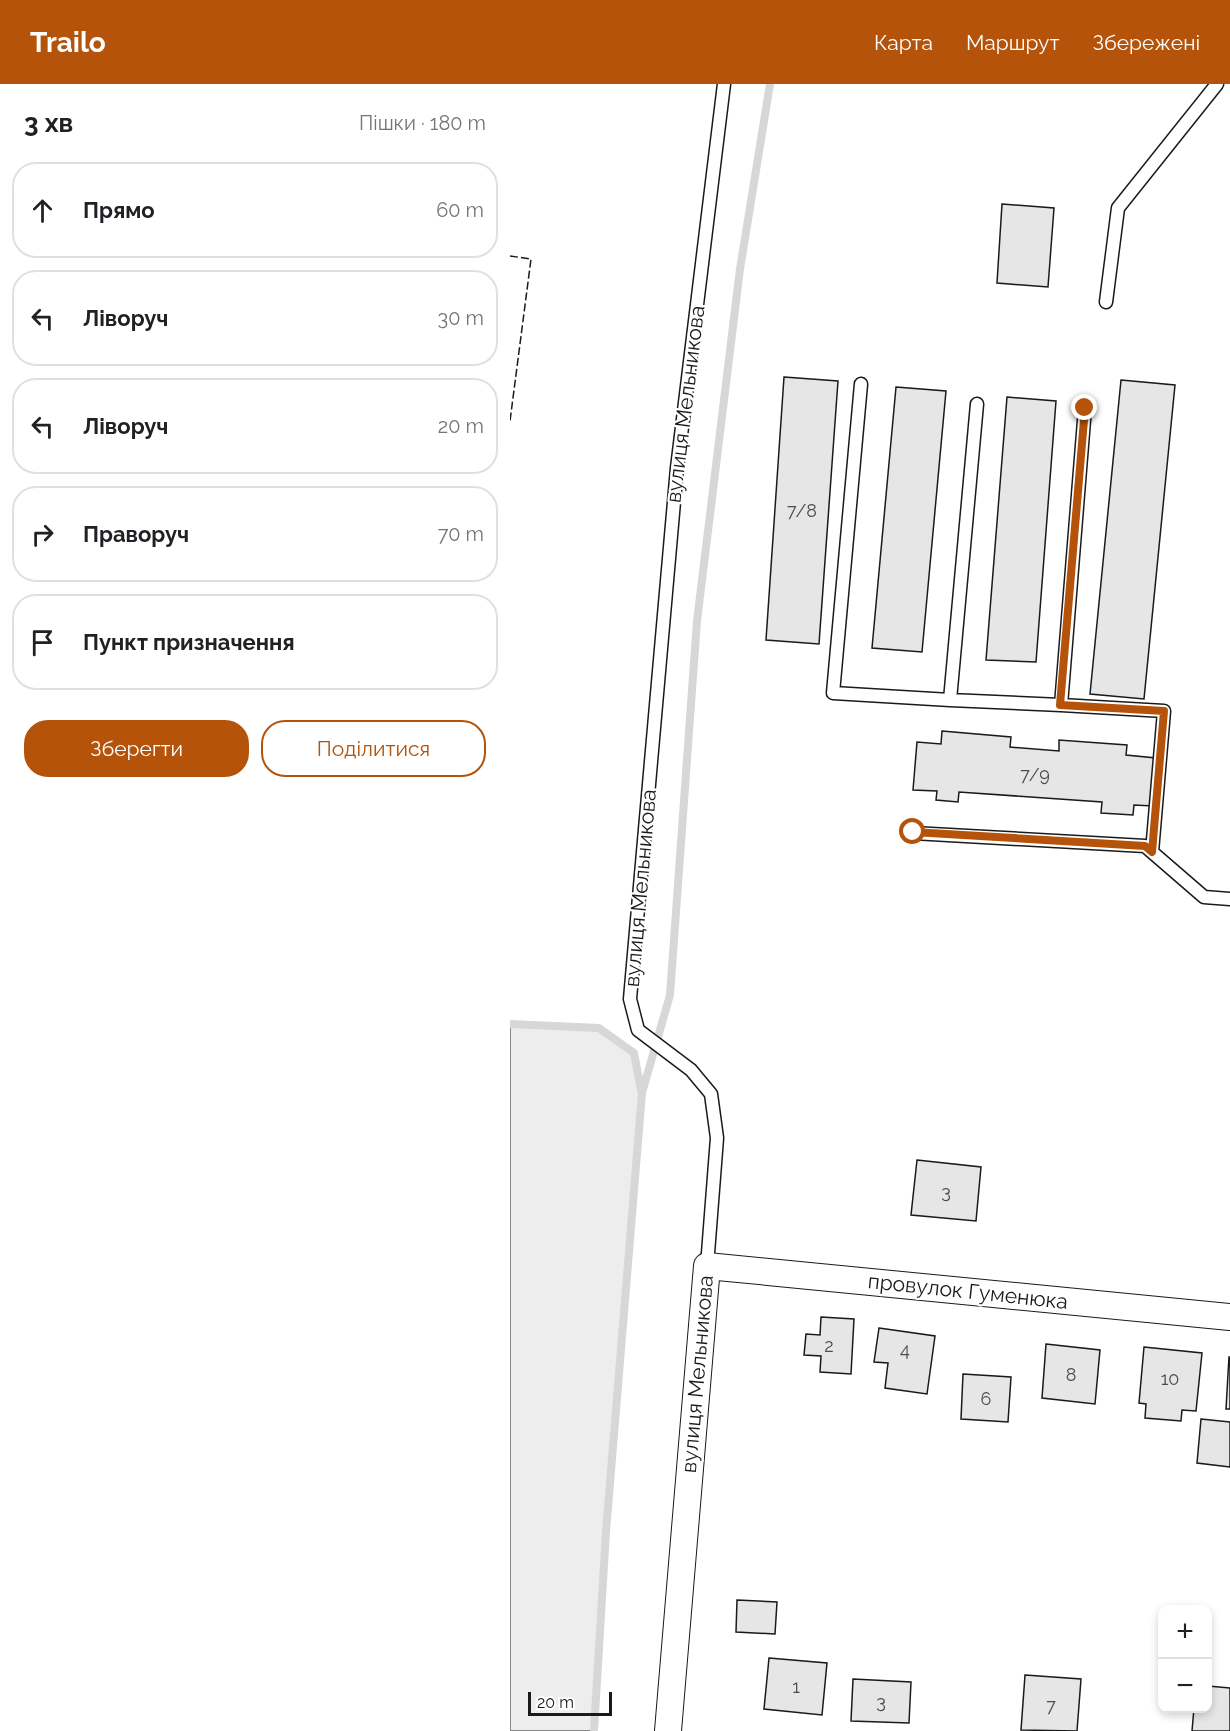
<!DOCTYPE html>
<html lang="uk">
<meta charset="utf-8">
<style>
body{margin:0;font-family:Raleway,sans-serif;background:#f6f6f6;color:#202124}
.controls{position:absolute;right:18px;bottom:18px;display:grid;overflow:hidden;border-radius:12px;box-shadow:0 3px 9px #0003}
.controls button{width:54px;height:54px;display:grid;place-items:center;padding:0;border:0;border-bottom:2px solid #e0e0e0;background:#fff;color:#202124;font:30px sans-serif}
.scale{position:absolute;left:18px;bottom:15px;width:84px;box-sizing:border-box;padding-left:6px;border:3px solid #1a1a1a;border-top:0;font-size:16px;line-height:21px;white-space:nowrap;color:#1a1a1a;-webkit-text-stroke:4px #fff;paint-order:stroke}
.stop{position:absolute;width:18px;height:18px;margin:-14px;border:4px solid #b45309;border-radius:50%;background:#fff}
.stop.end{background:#b45309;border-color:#fff;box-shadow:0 2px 6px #0008}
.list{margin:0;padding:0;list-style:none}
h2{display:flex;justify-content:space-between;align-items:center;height:78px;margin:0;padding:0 24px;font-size:26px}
h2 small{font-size:20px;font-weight:400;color:#757577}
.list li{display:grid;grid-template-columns:39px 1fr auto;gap:18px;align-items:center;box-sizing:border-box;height:96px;margin:0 12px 12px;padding:0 12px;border:2px solid #e0e0e0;border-radius:24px}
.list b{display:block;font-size:22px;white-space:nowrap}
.list em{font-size:20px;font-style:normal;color:#757577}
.actions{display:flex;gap:12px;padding:18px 24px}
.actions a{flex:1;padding:14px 0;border:2px solid #b45309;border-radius:24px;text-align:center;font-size:21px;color:#b45309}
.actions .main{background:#b45309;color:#fff}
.icon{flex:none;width:33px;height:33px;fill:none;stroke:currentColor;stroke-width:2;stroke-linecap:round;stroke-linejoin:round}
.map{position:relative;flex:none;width:720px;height:1647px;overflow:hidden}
header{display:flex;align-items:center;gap:36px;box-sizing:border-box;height:84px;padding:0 30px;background:#b45309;color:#fff}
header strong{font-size:28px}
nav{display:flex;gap:33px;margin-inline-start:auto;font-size:21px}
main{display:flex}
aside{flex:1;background:#fff}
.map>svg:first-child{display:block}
.built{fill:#ededed;stroke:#6a6a6a;stroke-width:1.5}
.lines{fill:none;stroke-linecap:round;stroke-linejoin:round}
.stream{stroke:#d7d7d7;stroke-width:8}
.building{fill:#e6e6e6;stroke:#1a1a1a;stroke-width:1.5}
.service-casing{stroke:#1a1a1a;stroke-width:15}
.minor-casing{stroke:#1a1a1a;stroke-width:28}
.service{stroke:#fff;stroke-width:12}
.minor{stroke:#fff;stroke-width:26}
.fence{stroke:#1a1a1a;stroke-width:1.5;stroke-dasharray:8 3;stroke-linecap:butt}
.route{stroke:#b45309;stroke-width:8}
.labels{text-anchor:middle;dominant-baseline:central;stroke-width:4.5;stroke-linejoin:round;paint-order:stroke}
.number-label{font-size:18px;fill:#4d4d4d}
.street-label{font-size:21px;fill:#1a1a1a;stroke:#fff}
</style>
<header>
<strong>Trailo</strong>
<nav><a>Карта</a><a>Маршрут</a><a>Збережені</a></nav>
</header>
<main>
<aside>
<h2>3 хв<small>Пішки · 180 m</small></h2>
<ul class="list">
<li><svg class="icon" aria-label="ahead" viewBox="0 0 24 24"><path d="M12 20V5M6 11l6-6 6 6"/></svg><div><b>Прямо</b></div><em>60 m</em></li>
<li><svg class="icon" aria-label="left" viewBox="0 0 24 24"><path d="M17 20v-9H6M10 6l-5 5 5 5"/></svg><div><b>Ліворуч</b></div><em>30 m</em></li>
<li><svg class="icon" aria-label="left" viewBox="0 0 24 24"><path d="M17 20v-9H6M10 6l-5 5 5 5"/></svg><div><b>Ліворуч</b></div><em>20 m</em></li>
<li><svg class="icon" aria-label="right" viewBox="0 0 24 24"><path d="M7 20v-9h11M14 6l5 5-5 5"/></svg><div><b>Праворуч</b></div><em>70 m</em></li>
<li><svg class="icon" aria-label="arrive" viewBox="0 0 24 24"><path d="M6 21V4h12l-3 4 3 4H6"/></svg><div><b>Пункт призначення</b></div></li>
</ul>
<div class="actions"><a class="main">Зберегти</a><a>Поділитися</a></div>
</aside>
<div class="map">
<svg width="720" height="1647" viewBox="0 0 720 1647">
<rect width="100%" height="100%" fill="#fff"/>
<path class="built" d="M0 940 89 944 124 969 132 1009 96 1448 84 1647H0Z"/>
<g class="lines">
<path class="stream" d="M0 940 89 944 124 969 131 1006
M84 1647 96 1448 132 1009 160 911 187 537 230 185 260 0"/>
</g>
<path class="building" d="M492 120 544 124 538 203 487 199Z
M274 293 328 297 309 560 256 556Z
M611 296 665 301 634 615 580 610Z
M386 303 436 307 412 568 362 564Z
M497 313 546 317 526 578 476 576Z
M432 647 501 653 500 663 549 667V656L617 661 616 671 646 674 643 722 624 721 623 731 591 729 592 718 449 708 448 718 426 716 427 707 403 706 407 658 431 660Z
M407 1076 471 1083 466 1137 401 1131Z
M311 1233 344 1235 341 1290 310 1288 311 1272 294 1271 296 1250 310 1251Z
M369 1244 425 1252 417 1310 375 1304 378 1279 364 1278Z
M536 1260 590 1266 585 1320 532 1314Z
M634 1263 692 1269 686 1327 672 1326 671 1337 635 1334 636 1320 629 1319Z
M719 1273H720V1325H716Z
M453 1290 501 1293 498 1338 451 1335Z
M691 1335 720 1338V1383L687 1379Z
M227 1516 267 1518 265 1550 226 1548Z
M259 1574 317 1579 312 1631 254 1625Z
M515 1591 571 1595 567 1647 511 1646Z
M343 1595 401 1598 399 1639 341 1637Z
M698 1602 720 1604V1647H682L684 1624H698Z"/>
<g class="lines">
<g class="service-casing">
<path id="service" d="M596 218 608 124 707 0
M351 300 323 609 440 616
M467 320 440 616 551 621
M575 324 551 621 654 627 642 768
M403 749 635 762 694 813 720 815
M197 1182 207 1054 201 1010 181 986 128 946 120 915 167 384 214 0"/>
</g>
<g class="minor-casing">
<path id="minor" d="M158 1647 197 1182 720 1233"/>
</g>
<use href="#service" class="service"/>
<use href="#minor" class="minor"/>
<path class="fence" d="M0 172 21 175 0 337"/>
</g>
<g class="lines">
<path class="route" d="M403 748 635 762 642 768 654 627 550 621 575 324"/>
</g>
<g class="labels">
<g class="number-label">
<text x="292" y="426">7/8</text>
<text x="525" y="690">7/9</text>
<text x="436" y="1107">3</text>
<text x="319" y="1261">2</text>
<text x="395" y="1265">4</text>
<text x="561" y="1290">8</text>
<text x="660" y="1294">10</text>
<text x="476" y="1314">6</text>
<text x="286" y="1602">1</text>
<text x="371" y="1617">3</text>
<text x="541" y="1621">7</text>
</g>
<g class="street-label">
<text transform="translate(175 320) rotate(-83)">вулиця Мельникова</text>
<text transform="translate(130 804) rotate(-85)">вулиця Мельникова</text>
<text transform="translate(458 1207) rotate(6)">провулок Гуменюка</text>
<text transform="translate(187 1290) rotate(-85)">вулиця Мельникова</text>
</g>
</g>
</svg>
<div class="controls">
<button>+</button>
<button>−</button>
</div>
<div class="scale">20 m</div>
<div class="stop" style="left:403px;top:748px"></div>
<div class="stop end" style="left:575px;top:324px"></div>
</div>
</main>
